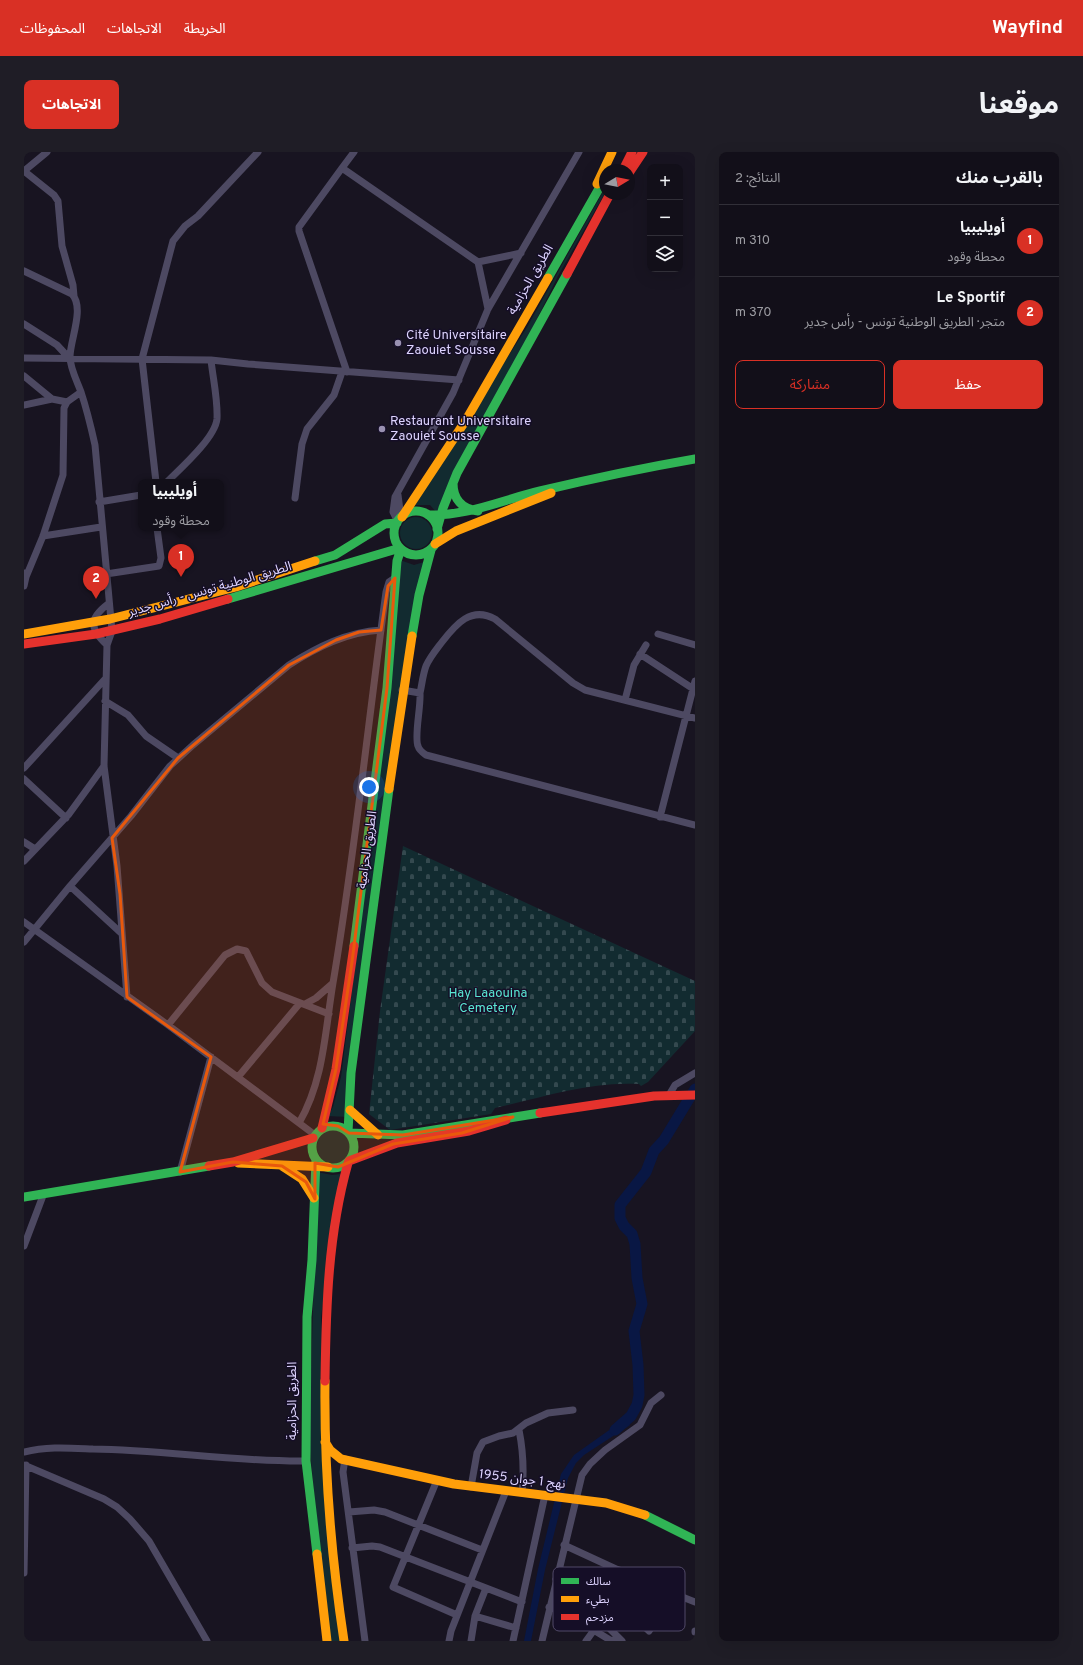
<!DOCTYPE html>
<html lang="ar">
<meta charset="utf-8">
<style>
body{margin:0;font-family:Overpass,"Noto Sans Arabic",sans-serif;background:#1f1d26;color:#f1f3f6;direction:rtl}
.controls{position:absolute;right:12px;top:12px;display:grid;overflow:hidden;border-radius:8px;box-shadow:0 4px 16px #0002}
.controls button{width:36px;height:36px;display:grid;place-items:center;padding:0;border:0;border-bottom:1px solid #312f38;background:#120f19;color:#f1f3f6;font:20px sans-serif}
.compass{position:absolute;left:575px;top:12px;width:36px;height:36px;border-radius:50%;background:#120f19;box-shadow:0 4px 16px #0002;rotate:80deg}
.you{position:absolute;left:345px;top:635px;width:14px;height:14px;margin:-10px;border:3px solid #fff;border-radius:50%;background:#1a73e8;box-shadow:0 0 0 6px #1a73e833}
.badge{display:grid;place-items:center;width:26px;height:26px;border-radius:50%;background:#d93025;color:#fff;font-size:13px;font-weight:700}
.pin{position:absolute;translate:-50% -33px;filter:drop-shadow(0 1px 2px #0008)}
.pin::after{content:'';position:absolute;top:21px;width:14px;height:12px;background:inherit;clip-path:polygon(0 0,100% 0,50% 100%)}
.popup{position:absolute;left:114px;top:327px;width:86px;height:52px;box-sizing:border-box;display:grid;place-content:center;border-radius:8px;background:#120f19;filter:drop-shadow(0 1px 3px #0005);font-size:13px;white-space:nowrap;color:#9c9ca2}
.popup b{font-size:15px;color:#f1f3f6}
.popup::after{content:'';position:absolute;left:50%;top:100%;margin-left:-8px;border:8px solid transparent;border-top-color:#120f19}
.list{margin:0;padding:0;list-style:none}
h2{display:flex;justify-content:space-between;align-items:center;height:52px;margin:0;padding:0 16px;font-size:17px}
h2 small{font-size:13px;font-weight:400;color:#9c9ca2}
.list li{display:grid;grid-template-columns:26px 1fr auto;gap:12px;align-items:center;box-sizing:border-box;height:72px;padding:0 16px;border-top:1px solid #312f38}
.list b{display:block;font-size:15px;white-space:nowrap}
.list p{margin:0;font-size:13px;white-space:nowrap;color:#9c9ca2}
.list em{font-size:13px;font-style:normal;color:#9c9ca2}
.actions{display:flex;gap:8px;padding:12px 16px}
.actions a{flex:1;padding:9px 0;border:1px solid #d93025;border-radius:8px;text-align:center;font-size:14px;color:#d93025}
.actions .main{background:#d93025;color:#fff}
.icon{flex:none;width:22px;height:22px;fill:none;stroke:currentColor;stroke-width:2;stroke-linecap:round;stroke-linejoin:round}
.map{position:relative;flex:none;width:671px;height:1489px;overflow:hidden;direction:ltr;border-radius:8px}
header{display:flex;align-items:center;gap:24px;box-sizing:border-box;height:56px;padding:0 20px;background:#d93025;color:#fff}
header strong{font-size:19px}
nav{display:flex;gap:22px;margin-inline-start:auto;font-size:14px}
.intro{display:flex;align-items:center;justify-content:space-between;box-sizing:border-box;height:96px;padding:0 24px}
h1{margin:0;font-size:28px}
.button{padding:10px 18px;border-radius:8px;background:#d93025;color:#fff;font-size:14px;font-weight:700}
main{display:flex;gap:24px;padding:0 24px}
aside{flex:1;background:#120f19;border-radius:8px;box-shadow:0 4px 16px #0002}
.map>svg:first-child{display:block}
.grass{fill:#122b30}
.cemetery{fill:url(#cemetery-stones)}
.water{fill:#091744}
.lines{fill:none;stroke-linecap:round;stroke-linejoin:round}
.river{stroke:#091744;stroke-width:11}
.street{stroke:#4d4962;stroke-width:7}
.fast{stroke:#30b455;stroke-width:9}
.slow{stroke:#ff9f0a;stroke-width:9}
.jam{stroke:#e5322d;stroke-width:9}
.marked{fill:#e8590c;fill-opacity:0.2;stroke:#e8590c;stroke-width:3;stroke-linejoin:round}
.poi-dot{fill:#9991b1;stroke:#150e27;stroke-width:1.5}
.labels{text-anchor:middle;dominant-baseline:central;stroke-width:3;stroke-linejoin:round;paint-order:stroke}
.street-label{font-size:13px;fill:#ded4ff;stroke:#150e27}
.poi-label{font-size:13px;fill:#ded4ff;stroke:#150e27;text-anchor:start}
.park-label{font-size:13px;fill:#59e6d3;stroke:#150e27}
.key{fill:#150e27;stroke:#514968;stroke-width:1}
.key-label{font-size:11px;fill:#ded4ff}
</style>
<header>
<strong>Wayfind</strong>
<nav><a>الخريطة</a><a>الاتجاهات</a><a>المحفوظات</a></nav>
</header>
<div class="intro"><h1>موقعنا</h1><a class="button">الاتجاهات</a></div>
<main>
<aside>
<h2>بالقرب منك<small>النتائج: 2</small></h2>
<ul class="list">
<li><span class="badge">1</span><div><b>أويليبيا</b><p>محطة وقود</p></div><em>310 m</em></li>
<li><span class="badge">2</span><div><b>Le Sportif</b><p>متجر · الطريق الوطنية تونس - رأس جدير</p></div><em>370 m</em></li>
</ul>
<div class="actions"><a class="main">حفظ</a><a>مشاركة</a></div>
</aside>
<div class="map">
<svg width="671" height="1489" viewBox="0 0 671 1489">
<defs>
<pattern id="cemetery-stones" width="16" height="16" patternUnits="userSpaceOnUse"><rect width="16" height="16" fill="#122b30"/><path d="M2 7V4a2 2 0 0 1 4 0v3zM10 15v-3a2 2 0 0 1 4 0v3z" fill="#34494f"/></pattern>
</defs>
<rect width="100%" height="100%" fill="#181421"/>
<path class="grass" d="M581 36V41L534 124 507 179 413 361 406 353H387L502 177Z
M376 381a16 16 0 1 1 32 0a16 16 0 1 1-32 0Z
M376 408 390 413 400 410 323 965 304 964 309 955 317 925 348 681Z
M293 995a17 17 0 1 1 34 0a17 17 0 1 1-34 0Z
M293 1020 308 1023 317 1022 297 1165 316 1489H305L285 1289Z"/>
<path class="cemetery" d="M379 694 671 829V879L624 930 617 934 615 932C567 929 519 945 471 956L467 962 366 978 345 962 356 859Z"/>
<path class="water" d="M599 1266 606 1273 560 1303 552 1311 544 1326 521 1418 507 1489H500L514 1417 537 1322 550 1303 598 1269Z"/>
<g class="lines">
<path class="river" d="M591 1278 607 1264 613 1253 615 1243 614 1213 610 1179 618 1152 613 1126 611 1092 608 1082 600 1074 596 1066V1053L622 1020 630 999 640 988 671 937"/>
<path class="street" d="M330 0 318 16 454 110 464 157
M318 16 275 75V79L323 220
M0 19 30 43 34 49 38 94 49 133 50 144
M0 19 23 0
M454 110 497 101
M0 119 48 142C61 156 46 188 46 205 46 216 53 229 57 240 63 258 67 275 71 293L88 479 83 493 80 614 93 714 103 845
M0 172 33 193 46 207
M0 206 187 208 224 212 435 228
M0 224 28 247
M0 253 28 247 43 250
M132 330 118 207 149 89 161 74 174 64 234 0
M143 330C157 316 191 286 193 267 194 248 189 227 187 208
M374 343 377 366
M271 346 278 292 283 277 310 243 318 220
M75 350 117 343
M374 370 369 360 371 345 429 241 464 157 555 0
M19 384 77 375
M82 422 135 414 137 406 133 376
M2 425 19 384 39 323 40 256 43 250 57 240
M0 434 2 425 1 421
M634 482 671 493
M83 493C66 477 64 467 84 452
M616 502 671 538
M378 538 396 541C397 555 390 585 394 594 395 598 399 601 402 603L671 673
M396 541C398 532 399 522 402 514 406 505 412 498 418 490 432 472 447 454 471 467L549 531 561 538 671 566
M601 548 610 513 622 493
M81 549 104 563 122 584 154 606
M0 616 82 526
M0 627 42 666
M636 665 671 529
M0 690 11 697
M0 709 45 662 80 614
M46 734 97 781
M0 770 144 873 291 983
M0 790 46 734 107 664 146 614 169 593 265 513C293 495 323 480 357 478
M281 852 292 846 308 832
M144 873 201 803 213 797 222 799 238 831 248 840 305 862
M214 925 276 851
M645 943 651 933 671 921
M275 971C300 928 301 879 309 831 331 701 344 571 362 440L365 430 371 426
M156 1020 187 905
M0 1094 20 1041
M495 1278C499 1298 500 1321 498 1341
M0 1300C23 1294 46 1296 69 1297 141 1298 211 1310 282 1309
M321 1307 319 1320 341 1489
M0 1313 80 1347 93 1355 106 1367 125 1389 183 1489
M413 1328 369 1435 433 1463
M447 1335 453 1301 459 1290 475 1284 489 1281 502 1271 524 1261 549 1258
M325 1360 350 1358 361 1360 458 1398
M540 1393 618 1429 671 1450
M328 1396 348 1394 356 1395 498 1450
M0 1421 2 1313
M532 1427 545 1436 598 1489
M582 1438 625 1479 651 1442
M525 1455 540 1460 586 1488 592 1489
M565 1456 582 1438 595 1418
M451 1464 492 1476
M671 1479V1480
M425 1489 427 1479 482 1339
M447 1489 451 1464 462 1436
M489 1489 521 1343
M518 1489 558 1323 566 1312 581 1298 616 1273 627 1251 637 1243
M562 1489 570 1478"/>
<path class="fast" d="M524 126 581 26
M429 331C429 347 438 357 454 359
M370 381a22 22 0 1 1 44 0a22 22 0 1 1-44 0Z
M404 363C444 364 478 348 516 339 567 327 619 316 671 307
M413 377 419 356 433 321 543 122
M291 409 311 403 361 372 373 371
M204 447 376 396
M388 484 395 443 407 398
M330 794 363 536 373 409 377 397
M288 995a21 21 0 1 1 42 0a21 21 0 1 1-42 0Z
M324 980 327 921 365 637
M325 981 379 983 516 961
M292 1008 288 1108 283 1165 282 1309 293 1402
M0 1045 185 1014
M621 1363 671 1388"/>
<path class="slow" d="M573 32 588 0
M378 365 442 268 524 126
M411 392 432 379 527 341
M0 482 86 467 212 435 291 409
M365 637 388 484
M326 958 354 983
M214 1011 304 1015
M258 1014 278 1027 290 1046
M301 1229C300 1316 307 1403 320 1489
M301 1290 306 1298 317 1307 430 1332 582 1351 621 1363
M293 1402 303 1489"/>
<path class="jam" d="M599 18 608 0
M605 21 619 0
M543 122 586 42
M0 492 72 482 136 467 204 447
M516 961 630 944 671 943
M298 976 312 917 330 794
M325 1009 373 991 445 979 482 968
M185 1014 209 1010 289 986
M301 1229C302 1155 304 1082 324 1011"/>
</g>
<path class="marked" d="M371 426 363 536 328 810 312 917 299 972 314 974 325 981 379 983 489 965 438 981 369 992 314 1015 291 1011V1047L282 1030 258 1014 209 1010 156 1020 187 905 103 845 96 742 88 686 154 606 265 513 312 488 335 480 357 478 364 434Z"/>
<g class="poi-dot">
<circle cx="374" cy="191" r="4"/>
<circle cx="358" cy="277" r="4"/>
</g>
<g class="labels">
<g class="street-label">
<text transform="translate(507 128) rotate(-60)">الطريق الحزامية</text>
<text transform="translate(186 438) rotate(-16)">الطريق الوطنية تونس - رأس جدير</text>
<text transform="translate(344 698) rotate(-82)">الطريق الحزامية</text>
<text transform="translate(269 1249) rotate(-90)">الطريق الحزامية</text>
<text transform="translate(498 1328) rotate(7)">نهج 1 جوان 1955</text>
</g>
<g class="poi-label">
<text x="382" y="184">Cité Universitaire<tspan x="382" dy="15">Zaouiet Sousse</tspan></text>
<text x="366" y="270">Restaurant Universitaire<tspan x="366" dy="15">Zaouiet Sousse</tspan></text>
</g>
<g class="park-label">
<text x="464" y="842">Hay Laaouina<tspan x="464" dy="15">Cemetery</tspan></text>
</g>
</g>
<rect x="529" y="1415" width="132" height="64" rx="6" class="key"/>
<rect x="537" y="1426" width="18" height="6" fill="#30b455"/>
<rect x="537" y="1444" width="18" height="6" fill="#ff9f0a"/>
<rect x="537" y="1462" width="18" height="6" fill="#e5322d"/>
<g class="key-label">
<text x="562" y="1433">سالك</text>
<text x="562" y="1451">بطيء</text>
<text x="562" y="1469">مزدحم</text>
</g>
</svg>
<div class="controls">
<button>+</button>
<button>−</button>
<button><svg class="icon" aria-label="layers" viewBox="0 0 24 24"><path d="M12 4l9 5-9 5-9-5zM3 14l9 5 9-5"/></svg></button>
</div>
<svg class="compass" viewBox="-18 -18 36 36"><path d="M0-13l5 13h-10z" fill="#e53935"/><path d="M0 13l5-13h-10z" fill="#9c9ca2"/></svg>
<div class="you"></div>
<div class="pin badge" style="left:157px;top:425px">1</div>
<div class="popup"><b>أويليبيا</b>محطة وقود</div>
<div class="pin badge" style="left:72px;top:447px">2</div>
</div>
</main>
